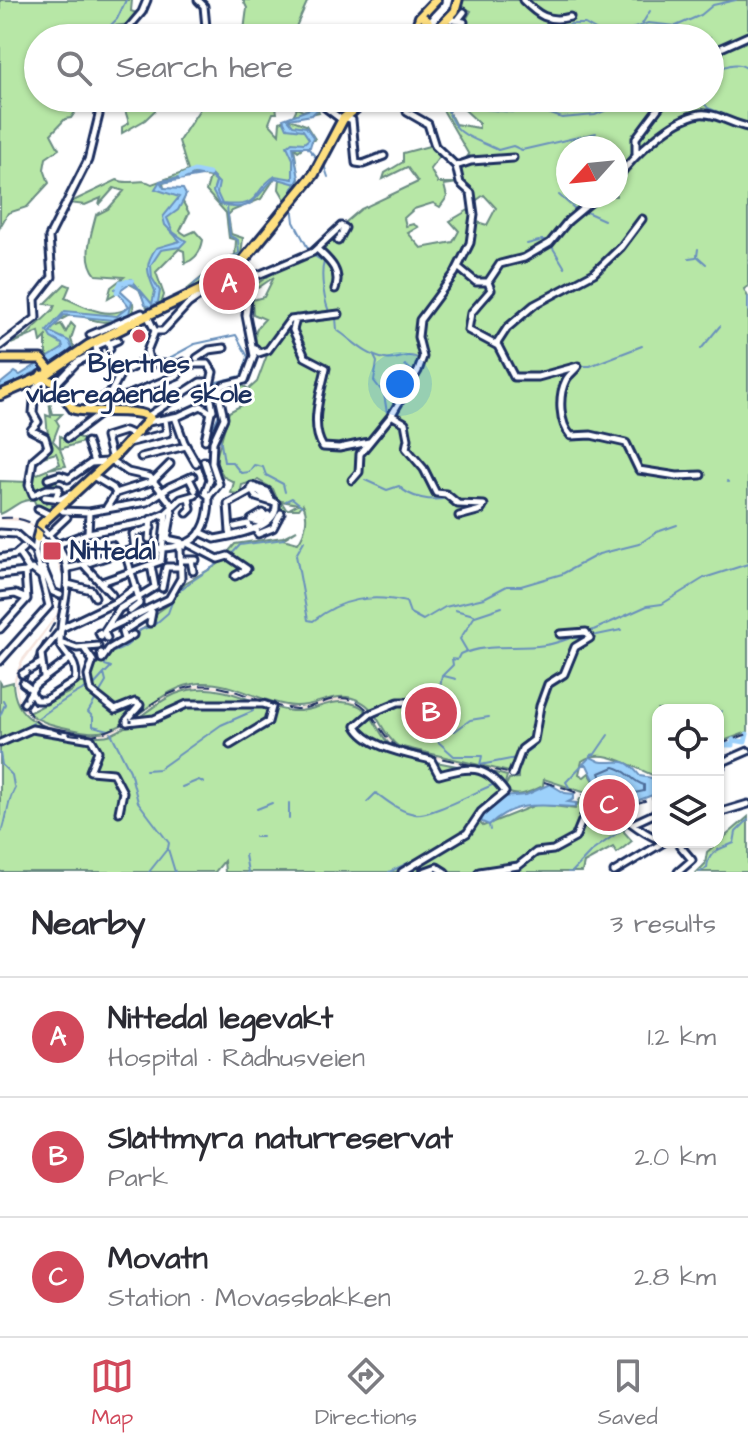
<!DOCTYPE html>
<meta charset="utf-8">
<style>
body{margin:0;font-family:"Architects Daughter",sans-serif;background:#f2f2f3;color:#2b2b33}
.controls{position:absolute;right:24px;bottom:24px;display:grid;overflow:hidden;border-radius:16px;box-shadow:0 2px 6px #0004}
.controls button{width:72px;height:72px;display:grid;place-items:center;padding:0;border:0;border-bottom:2px solid #e1e1e2;background:#fff;color:#2b2b33;font:40px sans-serif}
.compass{position:absolute;left:556px;top:136px;width:72px;height:72px;border-radius:50%;background:#fff;box-shadow:0 2px 6px #0004;rotate:243deg}
.you{position:absolute;left:400px;top:384px;width:28px;height:28px;margin:-20px;border:6px solid #fff;border-radius:50%;background:#1a73e8;box-shadow:0 0 0 12px #1a73e833}
.badge{display:grid;place-items:center;width:52px;height:52px;border-radius:50%;background:#d1495b;color:#fff;font-size:26px;font-weight:700}
.pin{position:absolute;translate:-50% -50%;border:4px solid #fff;box-shadow:0 2px 8px #0006}
.list{margin:0;padding:0;list-style:none}
h2{display:flex;justify-content:space-between;align-items:center;height:104px;margin:0;padding:0 32px;font-size:34px}
h2 small{font-size:26px;font-weight:400;color:#7c7c81}
.list li{display:grid;grid-template-columns:52px 1fr auto;gap:24px;align-items:center;box-sizing:border-box;height:120px;padding:0 32px;border-top:2px solid #e1e1e2}
.list b{display:block;font-size:30px;white-space:nowrap}
.list p{margin:0;font-size:26px;white-space:nowrap;color:#7c7c81}
.list em{font-size:26px;font-style:normal;color:#7c7c81}
.icon{flex:none;width:44px;height:44px;fill:none;stroke:currentColor;stroke-width:2;stroke-linecap:round;stroke-linejoin:round}
.map{position:relative;flex:none;width:748px;height:872px;overflow:hidden}
.search{position:absolute;background:#fff;box-shadow:0 2px 6px #0004;left:24px;right:24px;top:24px;height:88px;display:flex;align-items:center;gap:20px;box-sizing:border-box;padding:0 28px;border-radius:44px;color:#7c7c81;font-size:30px}
.sheet{height:464px;background:#fff}
nav{display:flex;justify-content:space-around;align-items:center;box-sizing:border-box;height:112px;border-top:2px solid #e1e1e2;background:#fff;font-size:22px;color:#7c7c81}
nav a{display:grid;justify-items:center;gap:4px}
nav .on{color:#d1495b}
.map>svg:first-child{display:block}
.built{fill:#f5e5df}
.green{fill:#b7e7a6;stroke:#698b82;stroke-width:2;fill-rule:evenodd}
.water{fill:#9dd1fb;stroke:#6990bc;stroke-width:2}
.lines{fill:none;stroke-linecap:round;stroke-linejoin:round}
.shore{stroke:#4f709d;stroke-width:2}
.stream{stroke:#6990bc;stroke-width:2}
.river{stroke:#9dd1fb;stroke-width:5}
.minor-casing{stroke:#1b2f5e;stroke-width:11}
.major-casing{stroke:#1b2f5e;stroke-width:13}
.highway-casing{stroke:#1b2f5e;stroke-width:14}
.minor{stroke:#fff;stroke-width:5}
.major{stroke:#fedf80;stroke-width:7}
.highway{stroke:#fedf80;stroke-width:8}
.rail{stroke:#1b2f5e;stroke-width:2;stroke-dasharray:12 6;stroke-linecap:butt}
.minor-bridge-casing{stroke:#1b2f5e;stroke-width:11;stroke-linecap:butt}
.major-bridge-casing{stroke:#1b2f5e;stroke-width:13;stroke-linecap:butt}
.minor-bridge{stroke:#fff;stroke-width:5}
.major-bridge{stroke:#fedf80;stroke-width:7}
.poi-dot{fill:#d1495b;stroke:#fff;stroke-width:3}
.labels{text-anchor:middle;dominant-baseline:central;stroke-width:6;stroke-linejoin:round;paint-order:stroke}
.poi-label{font-size:26px;font-weight:bold;fill:#1b2f5e;stroke:#fff}
</style>
<div class="map">
<svg width="748" height="872" viewBox="0 0 748 872">
<rect width="100%" height="100%" fill="#fff"/>
<filter id="ink" filterUnits="userSpaceOnUse"><feTurbulence type="fractalNoise" baseFrequency=".0125" numOctaves="2"/><feDisplacementMap in="SourceGraphic" scale="16" xChannelSelector="R" yChannelSelector="G"/><feConvolveMatrix kernelMatrix="1 2 1 2 8 2 1 2 1" color-interpolation-filters="sRGB"/></filter>
<g filter="url(#ink)">
<path class="built" d="M0 517 22 518 39 528 54 548 63 575 65 588 62 609 22 664 16 680 20 704 41 723 81 732H107L160 698 182 689 200 685 217 686 297 708 333 698H346L367 708 385 735 399 747 518 775V777L401 750 386 739 366 709 346 700 297 710 217 688 200 687 161 700 116 731 103 735 70 732 36 722 19 705 14 679 21 660 56 615 62 597V576L52 548 39 530 22 521 0 520Z"/>
<path class="green" d="M0 0H132L131 11 139 14 131 24 113 26 90 38H38V98H85L71 118 65 119 51 134 59 149 46 158 44 169 49 183 27 207 8 213 0 227Z
M243 0H308L291 38H243L247 8Z
M459 0H748V286L744 289 748 297V732L718 743V710H658V777C635 770 606 745 582 761L579 774 584 777 589 773 598 787 595 796 544 779 543 786C531 792 514 800 504 789L509 779 518 778V774L398 746C381 734 379 710 360 701 336 689 318 707 295 706 263 704 233 681 200 683 161 686 142 720 109 730 95 735 81 731 67 728 52 725 40 722 28 713L72 691 75 683H88L95 662 98 664C102 653 125 637 135 639V634L153 622 155 614 168 605 185 583 217 565 235 544 283 537 297 530 283 539 298 543C306 532 309 516 303 504L299 509H289L298 504 281 501 286 509 282 511 273 489 258 480 242 485 240 494 231 493 234 482 224 477 215 462 229 412 244 404 231 392 221 391C229 383 240 384 249 389L257 382 267 355 266 350H258C254 334 253 331 265 319L253 314 252 300 264 297 274 277 258 288 255 285 296 258 298 263 361 209 418 182 407 167 383 179 385 173 403 162V153L433 145 441 155 430 169 438 183H458L444 185 447 197 440 207 433 203 414 209 404 218 406 226 413 224 418 227 408 233 421 248 453 242 459 231 450 221 472 208 474 221 487 225 496 208 484 195 474 202 463 185 458 166 469 155 443 110 446 107 455 124 479 128V123L452 98H469L483 108 491 98H710V38H461L459 32 471 11 467 9 455 20 450 19ZM568 148H616V196H568Z
M148 98H168L145 120 122 133V127L129 123 125 110Z
M207 98 275 99 277 113H273L269 123 279 134 280 122 293 116 297 108 303 111 310 108 306 100 295 98H312L319 112 290 119 306 125 315 139 298 151 294 147 299 182 287 203 279 189 280 178H275L261 199 232 211 228 215 231 234 243 238 241 256C216 266 200 288 177 298L220 262 235 255 236 240 229 238 226 213 206 191 210 177 192 175 163 183 164 188 185 193 183 202 189 213 180 231 186 235 195 231 203 240C201 251 195 260 185 263L184 251 179 249 156 272 164 295 160 307 149 312 139 289 128 283 120 290 133 303 134 314C125 317 119 322 110 322 83 324 78 301 52 328L61 324 66 332 71 323 75 327 71 339 75 352 55 365 46 354V337L41 342 39 332 11 344 26 336 53 310 55 305 45 304 65 284 70 286 65 298C87 308 108 320 130 307L129 301 117 293 108 298 111 287 124 277 96 275C82 258 91 235 96 215L108 209 124 191 114 188 99 205 101 198 85 205 69 203 117 180C129 186 141 177 152 184L188 171 179 141Z
M49 399 53 414H62L56 420 59 425 53 441 60 448V436L67 440 74 435 86 441 60 449 66 466 48 469V478H56L58 490 41 492 46 503 54 498 50 512 36 505 32 496V500C19 499 12 510 0 514V481L29 482 31 475C42 474 49 468 60 464L56 453 43 457 48 436 46 415 51 417Z
M0 682 2 685 13 682C14 721 44 728 76 733 88 735 100 738 112 734 142 721 162 691 197 689 230 686 260 708 292 711 316 713 332 695 357 705 377 713 377 739 397 749 431 766 471 766 507 776L503 791 476 819 483 826 538 804 575 809 580 799 592 801 577 836 526 860 507 867 475 872H448L441 867 421 872H225L224 861 215 872H0Z
M598 809 625 819 624 832 632 841 617 853 613 847 584 863 582 872H482L505 870 578 839 585 819Z
M748 817V872H697L705 864 707 852Z"/>
<path class="water" d="M302 98C310 98 317 101 317 110L312 115 288 119 293 125 306 127 313 137 310 147H293L299 178 296 184 275 178C254 196 254 215 219 204L213 192 216 182 208 175 161 183 164 188 183 189 186 195 178 210 167 218 173 232 186 241 180 247 161 250 151 265 152 278 160 291 158 302 150 307 145 305 140 290 130 283 120 290 132 301 129 314 112 320 64 315 50 332 69 341 72 348 68 353C48 367 22 378 0 390V384L15 372 20 375 63 348 62 344 51 338 47 331 65 311 117 316 129 306 115 289 131 279 152 304 155 291C147 273 144 265 156 248L180 241 165 225 163 217 179 197 155 189 160 181 209 173 219 183 217 193 222 204C264 208 250 192 275 176L293 179V159L287 146 292 142 304 143 309 139 303 130 287 128 283 119 313 108 310 101Z
M590 757C595 758 598 762 603 762 624 763 624 756 640 776L658 779V793L626 805 603 799 587 765H582Z
M550 784 565 793 574 794V799L568 802 576 803V807C544 806 516 799 489 825L482 822 480 815 502 797 526 795Z"/>
<g class="lines">
<path class="shore" d="M614 767C628 770 631 781 644 785V791L625 795 608 791 600 773Z"/>
<path class="stream" d="M642 24 650 11
M639 28 642 38
M104 38V32L117 19 126 0
M548 38 571 24H585L599 32 618 34 648 23 676 26 701 15 713 5 736 0
M710 49 718 46
M710 73C723 68 735 59 748 69
M453 98 455 102 448 110C454 137 478 139 498 150L513 146 522 150 596 133
M700 98 708 108 730 117
M475 103 484 109 513 112 534 108 562 118 595 115 618 105
M308 148 319 161
M324 165 328 177
M559 195 574 208H579
M288 201 295 183
M292 205 294 222 310 252
M584 211 604 220
M541 240H548L565 268
M527 244 539 241
M698 249 697 256 706 264
M311 254 324 262C320 274 324 304 331 315
M689 258 696 257
M188 294 195 283 239 253 238 240 230 236 227 206
M748 297V311
M336 318 337 330C352 340 366 356 385 359 399 362 405 350 421 360
M701 349 720 326
M150 354 159 334
M374 356 377 362 374 381 384 394 387 413 390 415
M157 361H164L195 344 236 335 248 357 241 376 217 382 213 391 218 404
M405 365 414 372
M579 366H590L642 346
M221 410 213 428 220 437 224 462H232L241 473 249 472 254 465 263 467 266 475 283 484 285 492
M365 480 387 490 399 486C409 498 433 502 446 498
M727 481 728 482
M286 501 292 498 302 506
M304 541 296 555 308 620 313 621C342 598 372 594 406 602L410 613 423 620 445 607 484 598 507 586H521L562 574 599 554 639 544 657 532 677 525
M230 556 240 545 284 539
M502 607 475 616 460 639 467 651 460 654 457 660 452 659 453 665 442 676 439 694 415 707 407 725 425 730 454 756H482L480 765 516 758
M455 610 474 615
M589 632 647 606 662 604 704 578 748 564
M592 636 621 630
M574 638 588 637
M107 652C121 654 135 640 140 630L153 626 168 613 175 594 189 583 228 557
M468 652C501 641 538 655 576 635
M106 658 105 665 111 667 104 674 106 682 88 712 93 717V726L109 730
M444 676 456 679
M95 684 104 674
M718 713 722 711
M0 716 5 704 3 700
M38 718C47 712 85 685 93 686
M423 727 431 725 455 731 470 720 489 717
M111 733 130 771 138 802 169 843 168 848 149 872
M15 734 33 723
M0 753 2 765 11 774
M522 755 533 747
M591 755 595 754 608 735
M146 770 159 769 221 725 253 711
M12 775 14 786
M182 787 199 780 204 783
M569 787 566 782 582 765
M367 802 376 793C387 801 400 812 415 814 431 817 484 787 502 781
M289 803V819
M257 809 272 803
M623 813 626 807
M489 825 490 830
M3 829C8 814 7 802 15 788
M0 833 2 831
M255 837H262
M168 849 175 872
M436 849 447 842
M245 855 248 872
M389 872 427 854
M568 872H570
M572 872 592 851 630 824
M700 872 707 868C708 850 721 849 734 843L736 832 748 820"/>
<path class="river" d="M181 177 194 171 209 174
M117 292 121 282 132 281
M718 754 722 745H733V740L745 742 747 734"/>
<g class="minor-casing">
<path id="minor" d="M198 0 204 6 207 38
M523 0C538 15 548 23 570 17
M448 19 464 22
M457 21 464 12
M437 30 449 38
M120 38 142 12 147 0
M710 53 748 36
M272 98H285
M313 98 342 120
M470 98 477 102 486 98
M347 118 352 120 356 163 363 164 384 156
M636 153V138L666 98
M456 166 471 161 513 158
M616 179C634 156 670 119 700 114 715 112 733 125 748 127
M338 241 345 228 341 226
M317 249C326 258 343 270 335 289
M458 267 476 282H488L500 264 524 258 550 243 568 221 598 196
M251 278 313 252 341 226
M488 282 491 290 471 313 468 330 498 346 514 377H538L578 366C575 371 569 374 566 380 558 396 559 423 571 436L591 435 626 443 639 470 677 476 701 475
M230 289 245 281 246 268
M148 317 154 329
M296 319 293 330 305 357 326 368C321 392 309 425 323 447L339 448 369 442
M157 331H163L188 304 227 277
M90 335 142 313
M109 344 118 340
M496 345 507 328 534 305 594 273 621 247 642 219
M0 346 36 318 35 299 52 277 49 237 88 160 99 115 96 98
M255 348 259 353 268 350 290 320 339 314
M197 358 209 350 224 348
M149 359 147 351 155 331
M44 380 35 389 33 413 38 422 31 430 45 437 48 447 33 460 29 485 33 495 47 489H59L56 497
M55 385 77 362 97 352 96 346 108 341 110 349
M111 392 121 398 178 375 183 362
M111 392 121 373 149 359
M83 411 111 392
M148 416 200 382H210
M393 416 405 423 408 439 406 448 424 469 436 493 446 494 458 504 484 505 481 510 459 516
M175 417 184 442 196 463
M148 422 179 416 201 406 210 412 213 410 209 390 213 372 208 364H157L149 359
M68 438 101 413
M205 440 211 412
M87 442 94 462
M128 443 167 433 165 420
M141 457 186 446
M110 460 128 472 150 477 173 506
M112 460 106 437 125 431 134 435
M204 461 210 479 205 493 209 496
M93 476 113 488 116 493
M48 479 60 475 69 478
M68 479 91 463 107 462
M154 480 170 464
M190 480 195 490
M352 480 359 472 360 454 391 416 418 371 423 357 418 337 420 320 455 273 470 243 474 215 471 193 460 183 456 166 435 146 428 124 407 112 405 98
M252 486 267 491 271 499
M251 489 256 497 272 502
M116 493 154 481
M45 497 61 499 70 494
M59 507 63 511 89 512 147 502 169 487 193 476
M107 507 116 493
M38 509 50 515
M172 512 167 539 181 542 184 546
M187 513 191 509 189 498
M251 520 258 522 268 515
M251 520 263 513
M39 527C86 564 61 593 60 642L77 648 98 646
M235 527 248 524 251 529
M255 528 258 534 273 528 281 513
M200 532 215 539C233 535 279 529 276 503L255 489 228 504 230 532
M0 533 16 534 35 551
M88 533 89 512
M49 534 67 517
M149 539 151 519
M59 544 88 533 143 523 166 513 181 499 195 495
M189 544 218 559 228 556 247 569 235 576
M135 551 133 534 151 528
M125 552 139 599V604L130 611
M19 554 29 569
M0 558 15 555 23 548
M66 559 112 545
M181 560H196
M191 560 193 571
M85 566 112 595
M43 568 53 592 60 595
M68 568C89 565 110 553 129 551 173 546 210 554 209 496L219 484 212 463 213 442 224 418 218 391 224 385 245 380 254 356 246 315 251 273 243 262
M0 575 25 572
M102 582 161 561 166 513
M68 584 91 590 95 597
M162 588 166 567H181
M0 596 15 594 27 599
M150 623 152 612
M62 628 116 602 136 587
M0 629 27 599 25 572 32 569 41 576
M107 629 169 599 181 578 180 548
M99 633 101 637
M107 638 104 632 119 609 155 587 151 565
M124 639 122 632 150 614V608
M60 644C67 657 79 663 75 681L45 700H36L31 692 35 685 71 658
M84 648 93 661 88 676 91 691 115 710 135 702 140 705 127 720
M101 653 102 659 109 649 133 635
M0 661 49 606 35 551 37 538 44 542 48 552 46 549
M22 674 41 663
M44 677 41 654 61 630
M23 683 32 690
M24 703 31 692
M372 713 398 702H414
M370 714 356 726C368 748 409 754 431 760L439 775C469 767 484 763 505 792L481 812 467 833 402 872
M127 722 154 719 187 704H263L272 707 268 722 230 745
M0 743 32 729 91 739 98 751 90 771 113 773 123 792 119 812
M718 770 725 761 748 751
M513 773 522 749 534 740 540 706 548 684 564 674 575 647 590 638 586 632 560 634
M718 813 748 804
M634 823 658 812
M677 842 692 860 678 872
M423 872 437 867 445 872
M479 872 518 866 536 852 553 850 575 838 584 816 594 801C621 810 634 830 658 839
M614 872 664 842"/>
</g>
<g class="major-casing">
<path id="major" d="M435 32 455 11 458 0
M0 359H41L51 371
M37 538 41 524 119 452 150 418C140 407 92 415 73 409L54 383 41 375"/>
</g>
<g class="highway-casing">
<path id="highway" d="M413 38 420 17 436 0
M429 38 435 32
M121 328 209 286 242 262 314 174 343 119 368 98
M0 395 44 376 89 345 125 327"/>
</g>
<use href="#minor" class="minor"/>
<use href="#major" class="major"/>
<use href="#highway" class="highway"/>
<path class="rail" d="M0 518C19 516 37 522 48 538 61 558 69 585 61 608 50 640 0 694 39 724 121 761 131 696 196 686 230 681 262 708 296 709 317 709 333 692 355 701 377 711 379 737 400 749L516 775
M718 745 748 734
M544 782 575 791
M565 788C598 802 625 813 658 795"/>
<g class="minor-bridge-casing">
<path id="minor-bridge" d="M370 714 372 713
M127 720V722
M512 775 513 773"/>
</g>
<g class="major-bridge-casing">
<path id="major-bridge" d="M423 17 428 21"/>
</g>
<use href="#minor-bridge" class="minor-bridge"/>
<use href="#major-bridge" class="major-bridge"/>
</g>
</g>
<g class="poi-dot">
<circle cx="139" cy="336" r="8"/>
<rect x="42" y="541" width="20" height="20" rx="4"/>
</g>
<g class="labels">
<g class="poi-label">
<text x="139" y="364">Bjertnes<tspan x="139" dy="30">videregående skole</tspan></text>
<text x="70" y="551" text-anchor="start">Nittedal</text>
</g>
</g>
</svg>
<div class="controls">
<button><svg class="icon" aria-label="locate" viewBox="0 0 24 24"><circle cx="12" cy="12" r="6"/><path d="M12 2v4M12 18v4M2 12h4M18 12h4"/></svg></button>
<button><svg class="icon" aria-label="layers" viewBox="0 0 24 24"><path d="M12 4l9 5-9 5-9-5zM3 14l9 5 9-5"/></svg></button>
</div>
<svg class="compass" viewBox="-18 -18 36 36"><path d="M0-13l5 13h-10z" fill="#e53935"/><path d="M0 13l5-13h-10z" fill="#7c7c81"/></svg>
<div class="you"></div>
<div class="pin badge" style="left:229px;top:284px">A</div>
<div class="pin badge" style="left:431px;top:713px">B</div>
<div class="pin badge" style="left:609px;top:805px">C</div>
<div class="search"><svg class="icon" aria-label="search" viewBox="0 0 24 24"><circle cx="10" cy="10" r="6"/><path d="M15 15l6 6"/></svg>Search here</div>
</div>
<section class="sheet">
<h2>Nearby<small>3 results</small></h2>
<ul class="list">
<li><span class="badge">A</span><div><b>Nittedal legevakt</b><p>Hospital · Rådhusveien</p></div><em>1.2 km</em></li>
<li><span class="badge">B</span><div><b>Slåttmyra naturreservat</b><p>Park</p></div><em>2.0 km</em></li>
<li><span class="badge">C</span><div><b>Movatn</b><p>Station · Movassbakken</p></div><em>2.8 km</em></li>
</ul>
</section>
<nav>
<a class="on"><svg class="icon" aria-label="map" viewBox="0 0 24 24"><path d="M3 6l6-2 6 2 6-2v14l-6 2-6-2-6 2zM9 4v14M15 6v14"/></svg>Map</a>
<a><svg class="icon" aria-label="directions" viewBox="0 0 24 24"><path d="M12 3l9 9-9 9-9-9zM9 14v-3h6M13 9l2 2-2 2"/></svg>Directions</a>
<a><svg class="icon" aria-label="saved" viewBox="0 0 24 24"><path d="M7 4h10v16l-5-4-5 4z"/></svg>Saved</a>
</nav>
